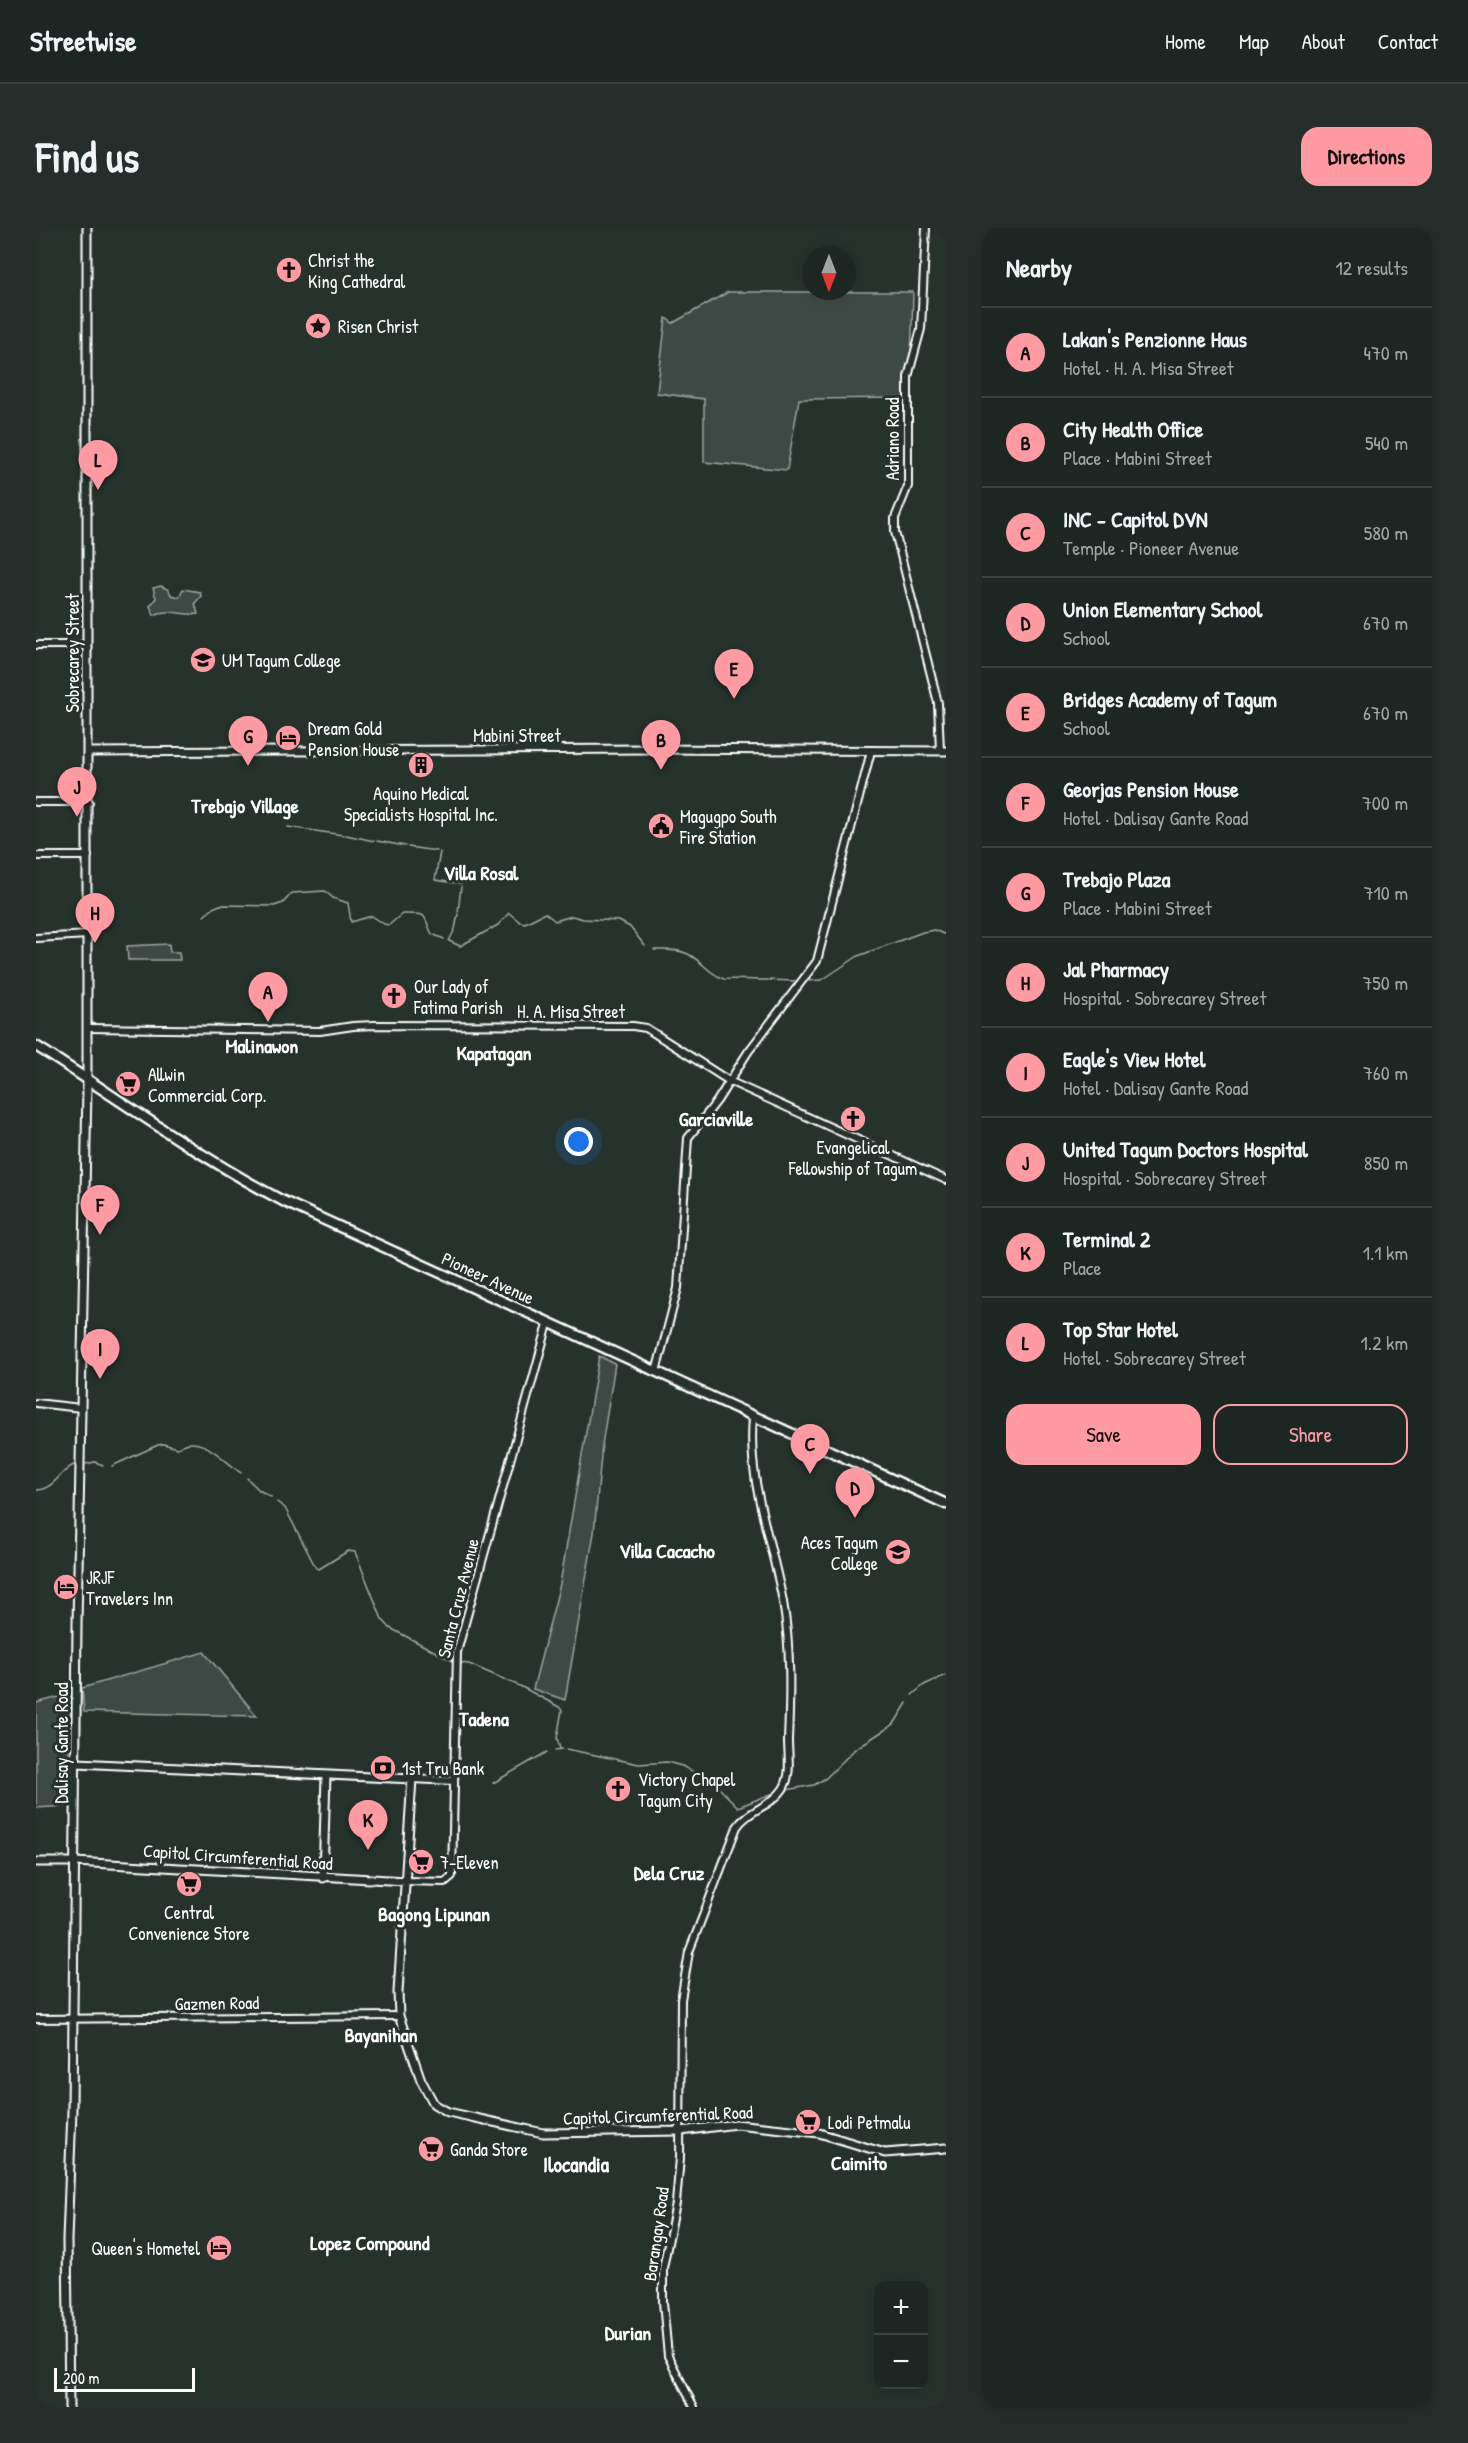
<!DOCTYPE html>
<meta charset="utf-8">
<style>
body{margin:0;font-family:"Patrick Hand",sans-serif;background:#252e2a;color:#f1f3f6}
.controls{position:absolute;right:18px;bottom:18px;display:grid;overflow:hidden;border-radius:12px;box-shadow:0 3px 15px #0003}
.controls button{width:54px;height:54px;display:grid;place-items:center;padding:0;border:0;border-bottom:2px solid #3a4340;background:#1c2622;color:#f1f3f6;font:30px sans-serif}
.compass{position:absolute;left:766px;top:18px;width:54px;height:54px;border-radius:50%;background:#1c2622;box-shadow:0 3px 15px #0003;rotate:180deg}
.scale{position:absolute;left:18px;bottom:15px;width:141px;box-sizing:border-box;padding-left:6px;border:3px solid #fff;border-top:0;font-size:16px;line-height:21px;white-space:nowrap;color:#fff;-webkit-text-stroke:4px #26332d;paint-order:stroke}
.you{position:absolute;left:543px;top:914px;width:21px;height:21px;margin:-15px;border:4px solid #fff;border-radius:50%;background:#1a73e8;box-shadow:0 0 0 9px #1a73e833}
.badge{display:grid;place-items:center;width:39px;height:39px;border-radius:50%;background:#ff9aa2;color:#111;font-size:20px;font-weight:700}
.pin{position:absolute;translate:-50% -50px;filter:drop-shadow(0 2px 3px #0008)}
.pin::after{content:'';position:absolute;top:32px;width:21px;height:18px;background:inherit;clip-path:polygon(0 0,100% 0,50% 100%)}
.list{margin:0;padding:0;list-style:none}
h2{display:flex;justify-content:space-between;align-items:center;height:78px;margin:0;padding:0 24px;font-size:26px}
h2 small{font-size:20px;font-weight:400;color:#a0a5a5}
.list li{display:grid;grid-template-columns:39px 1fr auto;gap:18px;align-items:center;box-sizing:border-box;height:90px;padding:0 24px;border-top:2px solid #3a4340}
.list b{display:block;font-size:22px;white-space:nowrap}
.list p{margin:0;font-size:20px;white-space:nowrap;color:#a0a5a5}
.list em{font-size:20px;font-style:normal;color:#a0a5a5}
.actions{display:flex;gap:12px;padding:18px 24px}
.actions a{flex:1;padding:14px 0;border:2px solid #ff9aa2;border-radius:18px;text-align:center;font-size:21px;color:#ff9aa2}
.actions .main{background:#ff9aa2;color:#111}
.map{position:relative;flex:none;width:910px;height:2179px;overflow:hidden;border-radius:18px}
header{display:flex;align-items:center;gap:36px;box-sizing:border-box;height:84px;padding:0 30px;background:#1c2622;border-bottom:2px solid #3a4340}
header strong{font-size:28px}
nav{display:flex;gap:33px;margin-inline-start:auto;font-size:21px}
.intro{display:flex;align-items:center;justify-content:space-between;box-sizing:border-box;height:144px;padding:0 36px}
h1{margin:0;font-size:42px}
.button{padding:15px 27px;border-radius:18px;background:#ff9aa2;color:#111;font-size:21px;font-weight:700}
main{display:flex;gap:36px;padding:0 36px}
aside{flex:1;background:#1c2622;border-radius:18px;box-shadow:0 3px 15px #0003}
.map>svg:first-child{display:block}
.green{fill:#3e4944;stroke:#9ea4a2;stroke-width:1.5}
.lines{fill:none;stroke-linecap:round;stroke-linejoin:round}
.stream{stroke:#a4a9a7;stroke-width:1.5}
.tertiary-casing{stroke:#fff;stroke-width:10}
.secondary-casing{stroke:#fff;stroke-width:11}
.trunk-casing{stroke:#fff;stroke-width:13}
.tertiary{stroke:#26332d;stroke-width:6}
.secondary{stroke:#26332d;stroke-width:7}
.trunk{stroke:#26332d;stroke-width:8}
.labels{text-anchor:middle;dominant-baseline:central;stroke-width:6;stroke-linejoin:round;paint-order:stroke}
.poi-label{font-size:18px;fill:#fff;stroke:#26332d;text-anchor:start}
.street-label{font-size:18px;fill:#fff;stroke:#26332d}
.neighbourhood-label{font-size:20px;font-weight:bold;fill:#fff;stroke:#26332d}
.quarter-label{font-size:21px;font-weight:bold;fill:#fff;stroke:#26332d}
</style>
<header>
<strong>Streetwise</strong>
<nav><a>Home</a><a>Map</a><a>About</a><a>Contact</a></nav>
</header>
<div class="intro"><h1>Find us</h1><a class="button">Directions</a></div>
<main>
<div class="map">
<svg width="910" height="2179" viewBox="0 0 910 2179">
<rect width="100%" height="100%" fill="#26332d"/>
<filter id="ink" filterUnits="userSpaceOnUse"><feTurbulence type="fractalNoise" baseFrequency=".0167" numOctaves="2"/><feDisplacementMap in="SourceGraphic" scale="12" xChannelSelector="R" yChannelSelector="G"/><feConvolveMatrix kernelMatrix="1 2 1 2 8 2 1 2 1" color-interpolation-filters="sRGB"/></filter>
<g filter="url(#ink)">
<path class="green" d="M692 64H877L874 170 763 171 751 242 668 234V171L621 165 630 90 637 95Z
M125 358 133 362 135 367 143 369 147 361 164 364 165 368 159 375 162 386C147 388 132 380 118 387L114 378 120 370 117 360Z
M133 716 134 724H143L144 732H92L91 718Z
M563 1128 579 1136 566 1217 558 1305 529 1472 497 1461 524 1356Z
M168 1424 221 1488 48 1484 46 1460Z
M35 1466 31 1578 0 1580V1475Z"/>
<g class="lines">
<path class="stream" d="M252 599 307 607
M310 607 338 613
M341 613 369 618
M372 619 401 623
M404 624 399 652 425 656
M422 684 425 659
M422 686 419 701 413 713 424 718 462 697 473 685 484 694 489 695 509 685 519 693 536 688 547 691 583 693 594 699 609 718
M168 688 177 680 184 677 238 678 247 675 256 665 289 663 297 670 312 675 315 694 336 688 348 696 353 697 366 686C395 686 385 685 396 706L408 711
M618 722C629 722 642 721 652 726 666 733 673 746 688 751L762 753
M770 753 786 752 822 728 887 704 898 702 910 707
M50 1236 59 1234 67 1237
M76 1238 122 1217 127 1216 142 1220C163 1203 188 1233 205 1245
M211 1250 223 1262 235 1269
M0 1262C20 1261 23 1242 40 1236
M241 1274 249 1280 280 1340 283 1341 312 1323 319 1324 346 1391 354 1400 417 1433
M424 1435 433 1436 486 1459 523 1479 526 1482 521 1510 524 1521
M876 1467 888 1457 910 1447
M530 1521 603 1536 631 1534 646 1538 677 1554 702 1579 743 1563
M519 1522 526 1521
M457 1555 511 1524
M750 1562 778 1557 790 1550 819 1521 858 1496 871 1475"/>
<g class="tertiary-casing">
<path id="tertiary" d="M890 0 885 101 872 149V258L859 290V304L902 475 904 523
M0 417H51
M0 574H53
M0 628H52
M0 710 52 707
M51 800 284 803 317 798 338 797 597 798 610 800 693 853 910 952
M620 1144 642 1060 652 910 681 873 712 824 781 733 835 523
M0 1175 45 1180
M376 1551 418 1553
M370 1653 409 1654 416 1648 421 1424 512 1096
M0 1791 363 1788
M658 2179 632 2128 627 2074V2040L640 1975 644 1930 645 1772 653 1724 701 1599C712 1582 736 1578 747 1561 756 1547 752 1528 752 1512 754 1467 755 1419 747 1374 736 1313 711 1253 717 1190"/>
</g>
<g class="secondary-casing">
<path id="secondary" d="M52 524 618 521 910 523
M41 1535 376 1551 362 1764 363 1788 385 1852 398 1876 412 1884 507 1905 645 1903 700 1896 783 1905 849 1925 910 1920
M0 1634H39L370 1653
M287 1650 290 1547
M33 2179 31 2012 36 1882 41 1397 51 859V0"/>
</g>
<g class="trunk-casing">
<path id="trunk" d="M0 818C82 870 161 928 247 973L910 1276"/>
</g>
<use href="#tertiary" class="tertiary"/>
<use href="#secondary" class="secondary"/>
<use href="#trunk" class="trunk"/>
</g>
</g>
<defs>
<g id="church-disc" transform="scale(1.35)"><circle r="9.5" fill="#ff9aa2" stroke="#26332d"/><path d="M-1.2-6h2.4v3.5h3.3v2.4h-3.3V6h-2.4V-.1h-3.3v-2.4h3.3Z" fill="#111"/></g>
<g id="sight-disc" transform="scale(1.35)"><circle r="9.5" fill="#ff9aa2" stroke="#26332d"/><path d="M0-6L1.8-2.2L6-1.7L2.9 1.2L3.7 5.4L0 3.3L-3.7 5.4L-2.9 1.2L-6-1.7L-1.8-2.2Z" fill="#111"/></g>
<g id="university-disc" transform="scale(1.35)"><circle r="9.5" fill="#ff9aa2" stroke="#26332d"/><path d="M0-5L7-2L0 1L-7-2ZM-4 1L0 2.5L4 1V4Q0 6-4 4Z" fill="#111"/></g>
<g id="hotel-disc" transform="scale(1.35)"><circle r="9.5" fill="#ff9aa2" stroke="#26332d"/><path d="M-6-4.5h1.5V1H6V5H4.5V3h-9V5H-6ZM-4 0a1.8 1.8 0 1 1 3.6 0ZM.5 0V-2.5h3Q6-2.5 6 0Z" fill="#111"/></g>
<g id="building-disc" transform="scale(1.35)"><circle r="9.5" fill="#ff9aa2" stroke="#26332d"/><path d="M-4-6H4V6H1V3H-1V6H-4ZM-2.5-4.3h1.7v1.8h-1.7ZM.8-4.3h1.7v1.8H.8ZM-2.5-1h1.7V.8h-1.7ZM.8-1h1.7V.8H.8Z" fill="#111"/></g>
<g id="civic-disc" transform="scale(1.35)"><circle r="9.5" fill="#ff9aa2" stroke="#26332d"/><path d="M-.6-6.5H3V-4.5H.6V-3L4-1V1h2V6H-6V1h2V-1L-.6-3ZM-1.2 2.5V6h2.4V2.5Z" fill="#111"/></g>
<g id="supermarket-disc" transform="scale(1.35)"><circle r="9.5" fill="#ff9aa2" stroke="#26332d"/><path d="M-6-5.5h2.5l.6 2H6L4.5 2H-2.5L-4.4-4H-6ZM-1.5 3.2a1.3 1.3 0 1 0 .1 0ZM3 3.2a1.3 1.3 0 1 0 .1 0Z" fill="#111"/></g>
<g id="bank-disc" transform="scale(1.35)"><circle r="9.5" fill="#ff9aa2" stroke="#26332d"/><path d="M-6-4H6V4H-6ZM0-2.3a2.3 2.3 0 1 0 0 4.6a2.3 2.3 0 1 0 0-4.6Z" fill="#111"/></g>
</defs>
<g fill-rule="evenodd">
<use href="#church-disc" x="253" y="42"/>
<use href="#sight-disc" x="282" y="98"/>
<use href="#university-disc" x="167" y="432"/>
<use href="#hotel-disc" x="252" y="510"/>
<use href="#building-disc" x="385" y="537"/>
<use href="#civic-disc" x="625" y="598"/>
<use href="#church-disc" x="358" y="768"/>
<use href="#supermarket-disc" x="92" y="856"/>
<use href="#church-disc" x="817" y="891"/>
<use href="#university-disc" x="862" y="1324"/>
<use href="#hotel-disc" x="30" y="1359"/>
<use href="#bank-disc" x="347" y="1540"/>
<use href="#church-disc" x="582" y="1561"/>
<use href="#supermarket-disc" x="385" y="1634"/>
<use href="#supermarket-disc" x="153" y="1656"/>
<use href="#supermarket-disc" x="772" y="1894"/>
<use href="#supermarket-disc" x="395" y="1921"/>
<use href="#hotel-disc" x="183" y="2020"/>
</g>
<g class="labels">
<g class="poi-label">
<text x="272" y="32">Christ the<tspan x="272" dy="21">King Cathedral</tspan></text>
<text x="302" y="98">Risen Christ</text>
<text x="186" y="432">UM Tagum College</text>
<text x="272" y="500">Dream Gold<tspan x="272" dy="21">Pension House</tspan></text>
<text x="385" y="565" text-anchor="middle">Aquino Medical<tspan x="385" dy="21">Specialists Hospital Inc.</tspan></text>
<text x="644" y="588">Magugpo South<tspan x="644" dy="21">Fire Station</tspan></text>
<text x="378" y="758">Our Lady of<tspan x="378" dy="21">Fatima Parish</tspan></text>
<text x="112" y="846">Allwin<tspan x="112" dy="21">Commercial Corp.</tspan></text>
<text x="817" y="919" text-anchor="middle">Evangelical<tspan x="817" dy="21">Fellowship of Tagum</tspan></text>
<text x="842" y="1314" text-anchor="end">Aces Tagum<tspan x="842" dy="21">College</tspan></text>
<text x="50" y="1349">JRJF<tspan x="50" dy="21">Travelers Inn</tspan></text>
<text x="366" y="1540">1st Tru Bank</text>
<text x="602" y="1551">Victory Chapel<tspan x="602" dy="21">Tagum City</tspan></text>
<text x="404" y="1634">7-Eleven</text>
<text x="153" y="1684" text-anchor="middle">Central<tspan x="153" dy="21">Convenience Store</tspan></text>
<text x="792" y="1894">Lodi Petmalu</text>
<text x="414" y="1921">Ganda Store</text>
<text x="164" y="2020" text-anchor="end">Queen's Hometel</text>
</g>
<g class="street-label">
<text transform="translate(856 211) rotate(-90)">Adriano Road</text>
<text transform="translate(36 425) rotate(-90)">Sobrecarey Street</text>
<text x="481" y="507">Mabini Street</text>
<text x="535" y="783">H. A. Misa Street</text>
<text transform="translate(452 1050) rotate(25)">Pioneer Avenue</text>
<text transform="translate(422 1370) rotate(-76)">Santa Cruz Avenue</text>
<text transform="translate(25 1515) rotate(-90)">Dalisay Gante Road</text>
<text transform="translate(202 1629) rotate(4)">Capitol Circumferential Road</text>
<text transform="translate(181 1775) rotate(-1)">Gazmen Road</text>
<text transform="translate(622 1887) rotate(-2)">Capitol Circumferential Road</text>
<text transform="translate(620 2006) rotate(-82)">Barangay Road</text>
</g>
<g class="neighbourhood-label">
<text x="209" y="577">Trebajo Village</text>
<text x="445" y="644">Villa Rosal</text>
<text x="226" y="817">Malinawon</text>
<text x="458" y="824">Kapatagan</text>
<text x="680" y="890">Garciaville</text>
<text x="631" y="1322">Villa Cacacho</text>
<text x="448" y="1490">Tadena</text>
<text x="633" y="1644">Dela Cruz</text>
<text x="398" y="1685">Bagong Lipunan</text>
<text x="345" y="1806">Bayanihan</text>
<text x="823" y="1934">Caimito</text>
<text x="334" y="2014">Lopez Compound</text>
<text x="592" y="2104">Durian</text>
</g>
<g class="quarter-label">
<text x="540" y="1936">Ilocandia</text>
</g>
</g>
</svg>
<div class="controls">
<button>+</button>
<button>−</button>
</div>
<svg class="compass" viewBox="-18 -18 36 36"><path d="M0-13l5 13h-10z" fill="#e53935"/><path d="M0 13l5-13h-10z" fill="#a0a5a5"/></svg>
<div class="scale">200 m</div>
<div class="you"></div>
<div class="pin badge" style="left:232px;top:794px">A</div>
<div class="pin badge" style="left:625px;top:542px">B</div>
<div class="pin badge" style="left:774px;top:1246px">C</div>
<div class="pin badge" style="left:819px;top:1290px">D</div>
<div class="pin badge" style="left:698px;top:471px">E</div>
<div class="pin badge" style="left:64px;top:1007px">F</div>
<div class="pin badge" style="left:212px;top:538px">G</div>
<div class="pin badge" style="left:59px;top:715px">H</div>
<div class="pin badge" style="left:64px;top:1151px">I</div>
<div class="pin badge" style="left:41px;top:589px">J</div>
<div class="pin badge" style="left:332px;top:1622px">K</div>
<div class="pin badge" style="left:62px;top:262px">L</div>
</div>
<aside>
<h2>Nearby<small>12 results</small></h2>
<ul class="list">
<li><span class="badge">A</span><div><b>Lakan's Penzionne Haus</b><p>Hotel · H. A. Misa Street</p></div><em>470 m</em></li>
<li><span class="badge">B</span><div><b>City Health Office</b><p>Place · Mabini Street</p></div><em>540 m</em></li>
<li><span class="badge">C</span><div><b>INC - Capitol DVN</b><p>Temple · Pioneer Avenue</p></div><em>580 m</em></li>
<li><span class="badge">D</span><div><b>Union Elementary School</b><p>School</p></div><em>670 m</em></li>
<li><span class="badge">E</span><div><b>Bridges Academy of Tagum</b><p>School</p></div><em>670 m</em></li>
<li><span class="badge">F</span><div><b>Georjas Pension House</b><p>Hotel · Dalisay Gante Road</p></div><em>700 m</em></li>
<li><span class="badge">G</span><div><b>Trebajo Plaza</b><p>Place · Mabini Street</p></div><em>710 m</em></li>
<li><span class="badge">H</span><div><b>Jal Pharmacy</b><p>Hospital · Sobrecarey Street</p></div><em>750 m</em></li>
<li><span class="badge">I</span><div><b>Eagle's View Hotel</b><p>Hotel · Dalisay Gante Road</p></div><em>760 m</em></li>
<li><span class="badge">J</span><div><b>United Tagum Doctors Hospital</b><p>Hospital · Sobrecarey Street</p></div><em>850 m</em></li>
<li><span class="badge">K</span><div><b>Terminal 2</b><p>Place</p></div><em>1.1 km</em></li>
<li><span class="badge">L</span><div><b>Top Star Hotel</b><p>Hotel · Sobrecarey Street</p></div><em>1.2 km</em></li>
</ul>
<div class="actions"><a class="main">Save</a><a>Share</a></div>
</aside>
</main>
